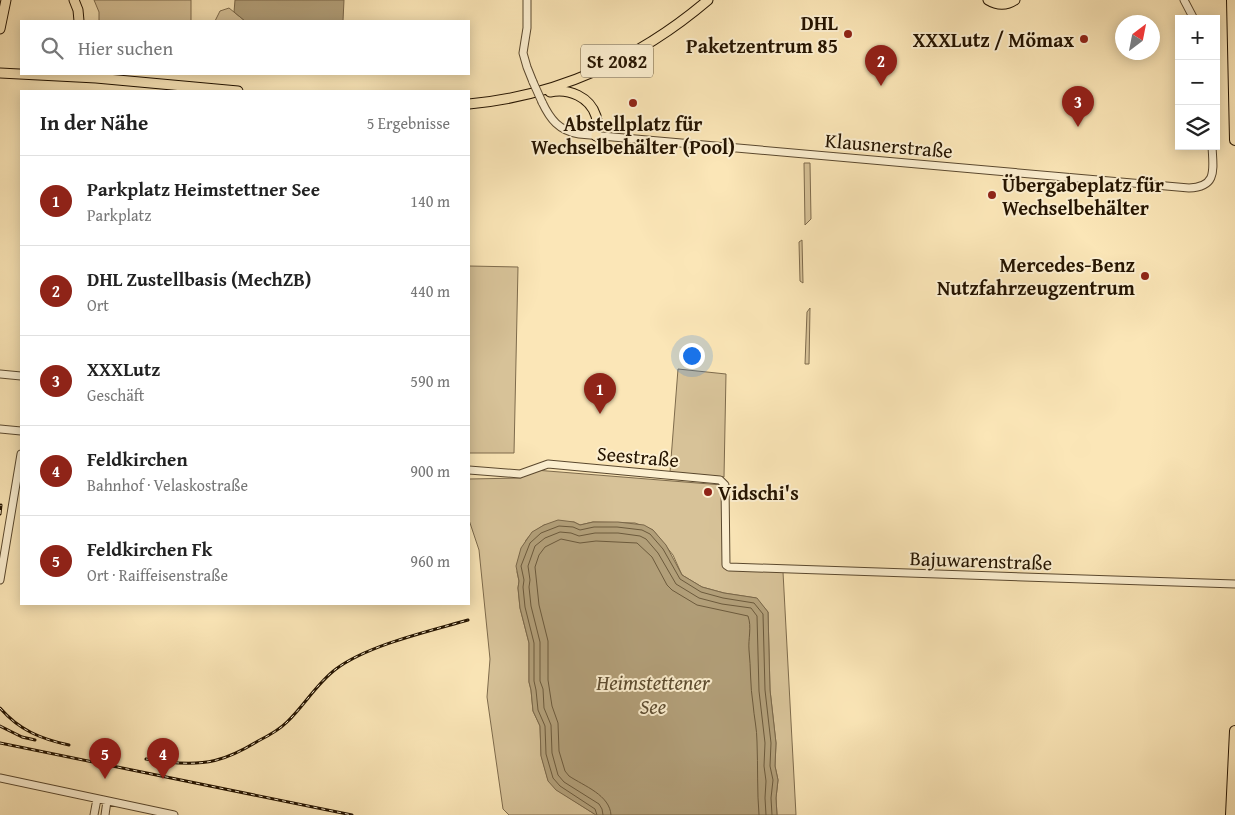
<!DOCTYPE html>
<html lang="de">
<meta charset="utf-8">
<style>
body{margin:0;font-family:"Gentium Book Plus",serif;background:#f2f2f2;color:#222}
.controls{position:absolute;right:15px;top:15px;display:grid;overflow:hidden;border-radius:0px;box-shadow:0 2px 12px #0003}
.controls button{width:45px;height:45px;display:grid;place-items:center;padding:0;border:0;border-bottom:1px solid #e0e0e0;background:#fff;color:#222;font:25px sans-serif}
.compass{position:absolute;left:1115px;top:15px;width:45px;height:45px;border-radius:50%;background:#fff;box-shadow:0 2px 12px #0003;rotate:32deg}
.you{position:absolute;left:691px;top:355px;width:18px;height:18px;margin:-12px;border:4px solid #fff;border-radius:50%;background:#1a73e8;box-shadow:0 0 0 8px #1a73e833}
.badge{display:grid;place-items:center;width:32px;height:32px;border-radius:50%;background:#8f2418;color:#fff;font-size:16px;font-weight:700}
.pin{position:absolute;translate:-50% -41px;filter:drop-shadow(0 1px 2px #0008)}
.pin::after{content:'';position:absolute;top:26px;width:18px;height:15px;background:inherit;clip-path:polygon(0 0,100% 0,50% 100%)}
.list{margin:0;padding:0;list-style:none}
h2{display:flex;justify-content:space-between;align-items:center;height:65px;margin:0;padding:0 20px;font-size:21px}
h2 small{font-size:16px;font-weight:400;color:#767676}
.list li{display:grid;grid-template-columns:32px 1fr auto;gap:15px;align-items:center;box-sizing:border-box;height:90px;padding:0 20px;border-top:1px solid #e0e0e0}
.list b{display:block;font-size:19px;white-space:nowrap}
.list p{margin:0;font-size:16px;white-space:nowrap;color:#767676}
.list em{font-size:16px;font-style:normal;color:#767676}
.icon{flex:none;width:28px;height:28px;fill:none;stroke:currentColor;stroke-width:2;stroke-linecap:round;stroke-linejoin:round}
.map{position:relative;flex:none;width:1235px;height:815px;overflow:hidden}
.search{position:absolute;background:#fff;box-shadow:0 2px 12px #0003;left:20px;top:20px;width:450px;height:55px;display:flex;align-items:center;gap:12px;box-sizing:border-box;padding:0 18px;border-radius:0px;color:#767676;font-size:19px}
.panel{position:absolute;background:#fff;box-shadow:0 2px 12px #0003;left:20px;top:90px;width:450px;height:515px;border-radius:0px}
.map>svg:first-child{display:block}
.green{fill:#d7c298;stroke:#7e6b4c}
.water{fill:#b29f79;stroke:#7a6749}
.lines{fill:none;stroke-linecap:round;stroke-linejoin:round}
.shore{stroke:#6c5a3c;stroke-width:1}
.minor-casing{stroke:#5a482e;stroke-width:9}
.major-casing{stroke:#251400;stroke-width:11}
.highway-casing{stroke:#251400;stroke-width:12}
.minor{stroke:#fcefd0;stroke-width:7}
.major{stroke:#fbe6b7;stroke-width:9}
.highway{stroke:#fbe6b7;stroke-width:10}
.rail-casing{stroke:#251400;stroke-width:3}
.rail{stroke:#fcefd0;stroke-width:1;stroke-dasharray:4;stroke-linecap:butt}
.minor-bridge-casing{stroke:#5a482e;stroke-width:9;stroke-linecap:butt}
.minor-bridge{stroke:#fcefd0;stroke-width:7}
.poi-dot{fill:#8f2418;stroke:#fcefd0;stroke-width:2}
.labels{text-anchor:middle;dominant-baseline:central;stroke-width:4;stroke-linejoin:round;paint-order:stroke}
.shield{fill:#fcefd0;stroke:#66563e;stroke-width:1}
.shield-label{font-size:19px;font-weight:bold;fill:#251400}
.poi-label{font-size:20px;font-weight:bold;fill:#251400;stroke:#fcefd0;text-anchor:end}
.street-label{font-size:20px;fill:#251400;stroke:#fcefd0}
.water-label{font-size:21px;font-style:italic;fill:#5d4c30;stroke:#fcefd0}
</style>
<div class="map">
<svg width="1235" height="815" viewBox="0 0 1235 815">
<rect width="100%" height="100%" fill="#fbe6b7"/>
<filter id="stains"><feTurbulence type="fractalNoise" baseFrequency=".004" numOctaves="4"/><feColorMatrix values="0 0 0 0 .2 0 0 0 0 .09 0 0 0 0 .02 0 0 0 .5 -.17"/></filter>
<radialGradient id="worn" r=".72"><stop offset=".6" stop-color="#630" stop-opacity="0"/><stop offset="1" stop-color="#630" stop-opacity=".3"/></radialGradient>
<path class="green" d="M94 0H191V21H99V12Z
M229 8 245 21H215L220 11Z
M804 163H810L811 219 805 225Z
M802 240 803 283 800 281 799 242Z
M469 266 518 267 514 453H469Z
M810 308 809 364H805L807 312Z
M678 369 726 374 724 477 670 472Z
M535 470 722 485 724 568 783 572 796 815H777L776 798 778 780 775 766 776 743 770 690 768 612 756 598 724 593 702 587 682 575 673 555 653 530 635 523 593 522 580 525 574 522 544 525 532 533 526 540 517 572 519 581 518 588 520 608 529 643V682L531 690 533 711 540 726 541 755 548 780 557 790 596 815H509L503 809 487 697 490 659 479 550 469 520V479L521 478 530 471Z"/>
<path class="water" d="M235 0H344L343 21H245L234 12Z
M558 520 574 522 580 525 593 522H618L644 525 653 530 666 545 682 575 702 587 724 593 757 598 768 612 770 690 776 743 775 766 778 780 776 798 777 815H596L556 790 548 781 541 756 540 726 533 711 531 690 529 682V643L520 608 518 588 519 581 516 566 521 548 532 532 544 525Z"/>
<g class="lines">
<path class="shore" d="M597 815 595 809 560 786 553 778 546 754 545 726 538 710 536 690 534 681V643L525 607 523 587 524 580 521 566 530 543 541 533 559 526 573 527 580 530 594 527H617L642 530 650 534 663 549 680 579 701 592 723 598 754 603 763 614 765 690 771 743 770 766 773 780 771 798 772 815
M603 815 602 809 599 804 564 782 558 775 552 753 551 725 544 708 543 689 540 681V642L531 606 529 587 530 580 528 566 535 546 545 538 560 532 571 533 579 536 595 533H618L640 536 646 539 658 553 676 584 699 598 722 604 751 608 757 616 759 691 765 743 764 766 766 781 765 798 766 815
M611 815C610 795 584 786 569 776L565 771 559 751 558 723 552 706 548 680V641L539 605 535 567 539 555 545 547 561 539 580 543 596 541 637 543 652 557 667 585 672 590 697 605 748 616C752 627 748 639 749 650 751 668 750 686 753 704 754 717 757 729 757 742 758 767 757 791 759 815"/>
<g class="minor-casing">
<path id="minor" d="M527 0V28L523 53 527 67 533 82
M1184 0 1194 19
M542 102C550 119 559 131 579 134L1189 188C1218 187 1213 169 1212 146
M0 374 21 376
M0 429 21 431
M469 470 520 474 548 464 720 480 725 485 726 565 729 567 1235 584
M0 580 21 454
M0 778 174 815
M94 815 97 799
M105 815 107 801"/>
</g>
<g class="major-casing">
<path id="major" d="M74 0 78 10 79 21
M988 0C998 6 1006 6 1015 0
M0 29 6 0
M0 73 96 78 238 91
M550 92C569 88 590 97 596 116 598 122 597 129 596 136
M469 104C558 96 640 58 708 0"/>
</g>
<g class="highway-casing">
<path id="highway" d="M1232 0 1235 140
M1231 815 1235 731"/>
</g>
<use href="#minor" class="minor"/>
<use href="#major" class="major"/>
<use href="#highway" class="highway"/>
<g class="rail-casing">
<path id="rail" d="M0 514 1 505
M0 708C19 730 41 739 69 745
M0 726 22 737 35 740
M0 743 352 815
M146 759 173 763
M167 762C206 766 225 761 258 741 268 736 279 730 287 722 304 706 317 683 336 669 368 645 430 631 468 620"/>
</g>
<use href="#rail" class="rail"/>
<g class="minor-bridge-casing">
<path id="minor-bridge" d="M533 82 542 102"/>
</g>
<use href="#minor-bridge" class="minor-bridge"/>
</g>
<g class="poi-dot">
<circle cx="848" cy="34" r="5"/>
<circle cx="1084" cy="39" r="5"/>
<circle cx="633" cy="103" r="5"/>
<circle cx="992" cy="195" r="5"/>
<circle cx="1145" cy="276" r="5"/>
<circle cx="708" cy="492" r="5"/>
</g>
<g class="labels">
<rect class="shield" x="581" y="44.5" width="72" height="33" rx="4"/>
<g class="shield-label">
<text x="617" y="61">St 2082</text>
</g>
<g class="poi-label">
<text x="838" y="22">DHL<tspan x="838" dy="23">Paketzentrum 85</tspan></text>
<text x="1074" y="39">XXXLutz / Mömax</text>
<text x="633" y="123" text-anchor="middle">Abstellplatz für<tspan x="633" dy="23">Wechselbehälter (Pool)</tspan></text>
<text x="1002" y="184" text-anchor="start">Übergabeplatz für<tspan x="1002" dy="23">Wechselbehälter</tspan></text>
<text x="1135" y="264">Mercedes-Benz<tspan x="1135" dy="23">Nutzfahrzeugzentrum</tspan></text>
<text x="718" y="492" text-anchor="start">Vidschi's</text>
</g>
<g class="street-label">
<text transform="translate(889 145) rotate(5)">Klausnerstraße</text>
<text transform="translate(638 456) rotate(5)">Seestraße</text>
<text transform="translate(981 560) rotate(2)">Bajuwarenstraße</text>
</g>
<g class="water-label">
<text x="653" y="682">Heimstettener<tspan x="653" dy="24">See</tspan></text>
</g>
</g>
<rect width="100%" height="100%" filter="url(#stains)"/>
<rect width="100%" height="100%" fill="url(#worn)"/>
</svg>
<div class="controls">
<button>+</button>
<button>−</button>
<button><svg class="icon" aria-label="layers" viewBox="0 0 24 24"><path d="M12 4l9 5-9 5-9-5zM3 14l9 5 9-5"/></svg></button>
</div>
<svg class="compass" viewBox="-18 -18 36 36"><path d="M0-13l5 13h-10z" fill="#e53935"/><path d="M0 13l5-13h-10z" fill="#767676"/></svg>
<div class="you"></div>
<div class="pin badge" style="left:600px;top:414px">1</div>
<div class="pin badge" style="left:881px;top:86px">2</div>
<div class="pin badge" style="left:1078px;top:127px">3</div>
<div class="pin badge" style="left:163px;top:779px">4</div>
<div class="pin badge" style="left:105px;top:779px">5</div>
<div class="search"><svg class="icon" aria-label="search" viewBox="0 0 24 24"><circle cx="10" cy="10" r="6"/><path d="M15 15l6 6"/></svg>Hier suchen</div>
<section class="panel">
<h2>In der Nähe<small>5 Ergebnisse</small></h2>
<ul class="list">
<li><span class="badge">1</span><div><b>Parkplatz Heimstettner See</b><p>Parkplatz</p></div><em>140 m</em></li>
<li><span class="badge">2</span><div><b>DHL Zustellbasis (MechZB)</b><p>Ort</p></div><em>440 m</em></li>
<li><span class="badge">3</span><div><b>XXXLutz</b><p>Geschäft</p></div><em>590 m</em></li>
<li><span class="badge">4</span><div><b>Feldkirchen</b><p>Bahnhof · Velaskostraße</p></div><em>900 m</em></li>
<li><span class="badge">5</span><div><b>Feldkirchen Fk</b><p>Ort · Raiffeisenstraße</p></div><em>960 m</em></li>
</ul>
</section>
</div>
